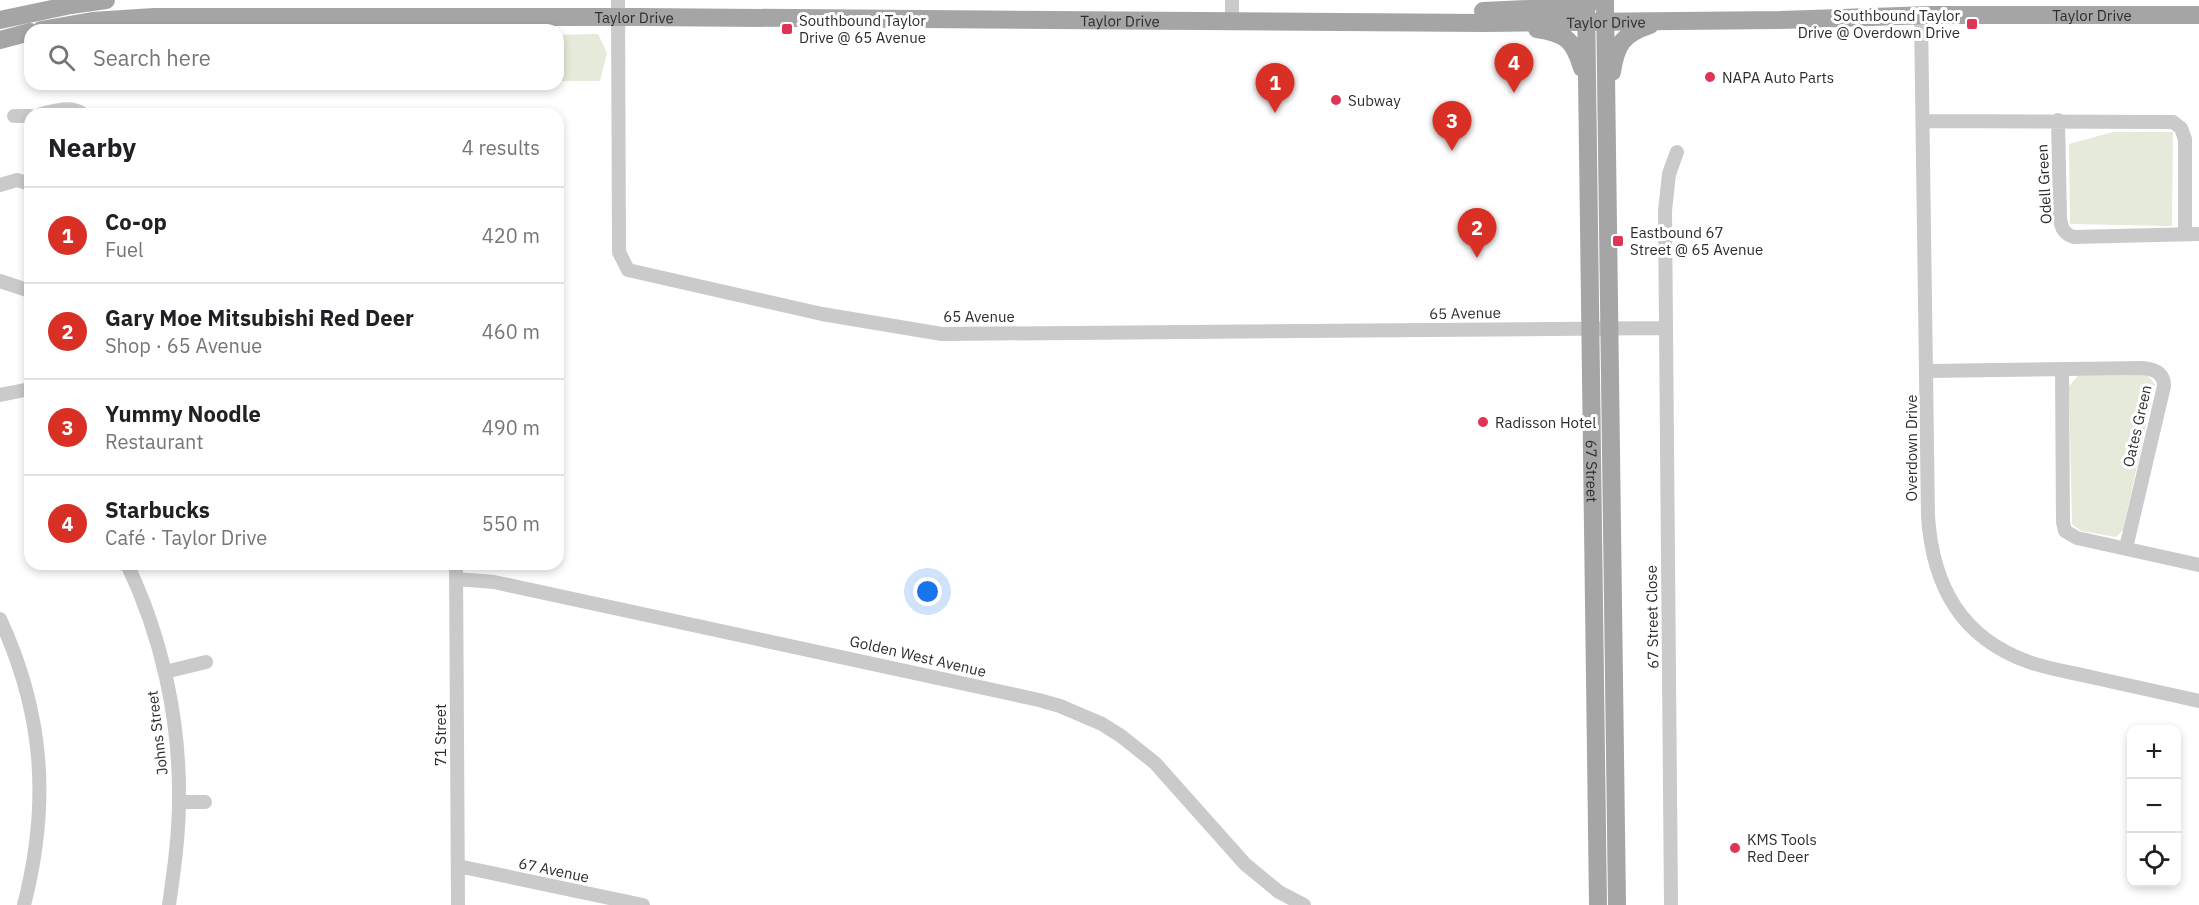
<!DOCTYPE html>
<meta charset="utf-8">
<style>
body{margin:0;font-family:"IBM Plex Sans",sans-serif;background:#f6f6f6;color:#202124}
.controls{position:absolute;right:18px;bottom:18px;display:grid;overflow:hidden;border-radius:12px;box-shadow:0 3px 9px #0003}
.controls button{width:54px;height:54px;display:grid;place-items:center;padding:0;border:0;border-bottom:2px solid #e0e0e0;background:#fff;color:#202124;font:30px sans-serif}
.you{position:absolute;left:928px;top:592px;width:21px;height:21px;margin:-15px;border:4px solid #fff;border-radius:50%;background:#1a73e8;box-shadow:0 0 0 9px #1a73e833}
.badge{display:grid;place-items:center;width:39px;height:39px;border-radius:50%;background:#d93025;color:#fff;font-size:20px;font-weight:700}
.pin{position:absolute;translate:-50% -50px;filter:drop-shadow(0 2px 3px #0008)}
.pin::after{content:'';position:absolute;top:32px;width:21px;height:18px;background:inherit;clip-path:polygon(0 0,100% 0,50% 100%)}
.list{margin:0;padding:0;list-style:none}
h2{display:flex;justify-content:space-between;align-items:center;height:78px;margin:0;padding:0 24px;font-size:26px}
h2 small{font-size:20px;font-weight:400;color:#757577}
.list li{display:grid;grid-template-columns:39px 1fr auto;gap:18px;align-items:center;box-sizing:border-box;height:96px;padding:0 24px;border-top:2px solid #e0e0e0}
.list b{display:block;font-size:22px;white-space:nowrap}
.list p{margin:0;font-size:20px;white-space:nowrap;color:#757577}
.list em{font-size:20px;font-style:normal;color:#757577}
.icon{flex:none;width:33px;height:33px;fill:none;stroke:currentColor;stroke-width:2;stroke-linecap:round;stroke-linejoin:round}
.map{position:relative;flex:none;width:2199px;height:905px;overflow:hidden}
.search{position:absolute;background:#fff;box-shadow:0 3px 9px #0003;left:24px;top:24px;width:540px;height:66px;display:flex;align-items:center;gap:15px;box-sizing:border-box;padding:0 21px;border-radius:18px;color:#757577;font-size:22px}
.panel{position:absolute;background:#fff;box-shadow:0 3px 9px #0003;left:24px;top:108px;width:540px;height:462px;border-radius:18px}
.map>svg:first-child{display:block}
.green{fill:#e5eadb}
.lines{fill:none;stroke-linecap:round;stroke-linejoin:round}
.minor{stroke:#cacaca;stroke-width:14}
.major{stroke:#a5a5a5;stroke-width:18}
.poi-dot{fill:#df3456;stroke:#fff;stroke-width:2}
.labels{text-anchor:middle;dominant-baseline:central;stroke-width:6;stroke-linejoin:round;paint-order:stroke}
.poi-label{font-size:15px;fill:#2d2d2d;stroke:#fff;text-anchor:start}
.street-label{font-size:15px;fill:#2d2d2d;stroke:#fff}
</style>
<div class="map">
<svg width="2199" height="905" viewBox="0 0 2199 905">
<rect width="100%" height="100%" fill="#fff"/>
<path class="green" d="M598 34 607 53 600 81H558V35Z
M2113 132H2173L2172 226 2070 224 2069 144Z
M2147 375 2155 384 2123 530 2116 537 2081 531 2072 524 2069 386 2078 376Z"/>
<g class="lines">
<path class="minor" d="M618 0 619 252 628 270 822 314 942 334 1665 328
M1232 0V20
M1921 16 1928 517C1933 586 1961 638 2029 662 2049 669 2070 672 2091 677 2127 685 2163 693 2199 701
M41 114C55 111 70 105 83 114
M14 116H30
M2058 120 2060 218C2061 228 2064 234 2074 237L2199 234
M1923 121 2173 122 2181 128 2185 139V234
M0 185 17 180 30 184
M0 281 30 291
M2062 369 2063 522 2065 531 2077 538 2199 565
M1927 371 2143 368C2154 369 2164 373 2164 386L2126 548
M0 395 30 389
M127 564C162 637 180 720 179 800 179 835 174 870 169 905
M456 564 458 905
M456 579 494 582 1039 700 1060 706 1102 724 1121 736 1155 763 1245 864 1279 892 1304 905
M0 619C44 714 50 804 24 905
M165 672 206 662
M179 802H205
M458 866 643 905
M1671 905 1665 211 1669 174 1677 152"/>
<g class="major">
<path id="s1" d="M1586 0 1598 905"/>
<path d="M1605 0 1617 905"/>
<path d="M1483 11 1575 7 1595 1"/>
<path d="M0 20 71 5 106 0"/>
<path d="M1537 29C1565 33 1574 40 1582 68"/>
<path id="s2" d="M41 30 92 21 154 17H639L1484 23 1780 20 1931 15H2199"/>
<path d="M0 40 30 32"/>
<path d="M1612 72C1616 44 1623 34 1650 25"/>
</g>
</g>
<g class="poi-dot">
<rect x="1966" y="18" width="12" height="12" rx="3"/>
<rect x="781" y="23" width="12" height="12" rx="3"/>
<circle cx="1710" cy="77" r="6"/>
<circle cx="1336" cy="100" r="6"/>
<rect x="1612" y="235" width="12" height="12" rx="3"/>
<circle cx="1483" cy="422" r="6"/>
<circle cx="1735" cy="848" r="6"/>
</g>
<g class="labels">
<g class="poi-label">
<text x="1960" y="15" text-anchor="end">Southbound Taylor<tspan x="1960" dy="17">Drive @ Overdown Drive</tspan></text>
<text x="799" y="20">Southbound Taylor<tspan x="799" dy="17">Drive @ 65 Avenue</tspan></text>
<text x="1722" y="77">NAPA Auto Parts</text>
<text x="1348" y="100">Subway</text>
<text x="1630" y="232">Eastbound 67<tspan x="1630" dy="17">Street @ 65 Avenue</tspan></text>
<text x="1495" y="422">Radisson Hotel</text>
<text x="1747" y="839">KMS Tools<tspan x="1747" dy="17">Red Deer</tspan></text>
</g>
<g class="street-label">
<text stroke="none"><textPath href="#s2" startOffset="2052">Taylor Drive</textPath></text>
<text stroke="none"><textPath href="#s2" startOffset="594">Taylor Drive</textPath></text>
<text stroke="none"><textPath href="#s2" startOffset="1080">Taylor Drive</textPath></text>
<text stroke="none"><textPath href="#s2" startOffset="1566">Taylor Drive</textPath></text>
<text transform="translate(2044 184) rotate(-93)">Odell Green</text>
<text transform="translate(1465 313) rotate(-1)">65 Avenue</text>
<text x="979" y="316">65 Avenue</text>
<text transform="translate(2137 426) rotate(-77)">Oates Green</text>
<text transform="translate(1911 448) rotate(-90)">Overdown Drive</text>
<text stroke="none"><textPath href="#s1" startOffset="471">67 Street</textPath></text>
<text transform="translate(1652 617) rotate(-91)">67 Street Close</text>
<text transform="translate(918 656) rotate(13)">Golden West Avenue</text>
<text transform="translate(157 733) rotate(-97)">Johns Street</text>
<text transform="translate(440 735) rotate(-90)">71 Street</text>
<text transform="translate(554 870) rotate(12)">67 Avenue</text>
</g>
</g>
</svg>
<div class="controls">
<button>+</button>
<button>−</button>
<button><svg class="icon" aria-label="locate" viewBox="0 0 24 24"><circle cx="12" cy="12" r="6"/><path d="M12 2v4M12 18v4M2 12h4M18 12h4"/></svg></button>
</div>
<div class="you"></div>
<div class="pin badge" style="left:1275px;top:113px">1</div>
<div class="pin badge" style="left:1477px;top:258px">2</div>
<div class="pin badge" style="left:1452px;top:151px">3</div>
<div class="pin badge" style="left:1514px;top:93px">4</div>
<div class="search"><svg class="icon" aria-label="search" viewBox="0 0 24 24"><circle cx="10" cy="10" r="6"/><path d="M15 15l6 6"/></svg>Search here</div>
<section class="panel">
<h2>Nearby<small>4 results</small></h2>
<ul class="list">
<li><span class="badge">1</span><div><b>Co-op</b><p>Fuel</p></div><em>420 m</em></li>
<li><span class="badge">2</span><div><b>Gary Moe Mitsubishi Red Deer</b><p>Shop · 65 Avenue</p></div><em>460 m</em></li>
<li><span class="badge">3</span><div><b>Yummy Noodle</b><p>Restaurant</p></div><em>490 m</em></li>
<li><span class="badge">4</span><div><b>Starbucks</b><p>Café · Taylor Drive</p></div><em>550 m</em></li>
</ul>
</section>
</div>
